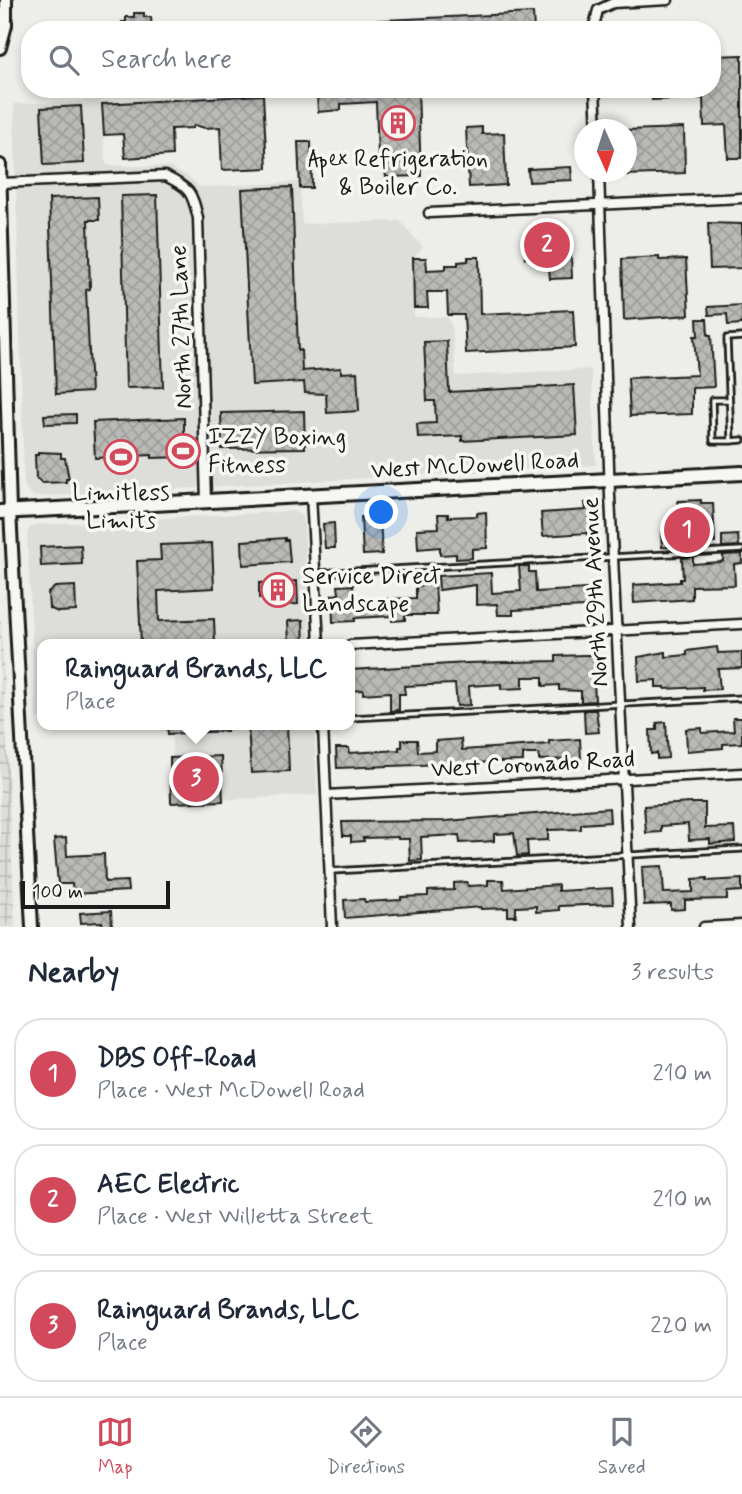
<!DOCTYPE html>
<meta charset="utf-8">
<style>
body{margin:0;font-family:Mynerve,sans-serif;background:#f2f2f3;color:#1f2937}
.compass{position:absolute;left:574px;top:119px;width:63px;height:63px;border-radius:50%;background:#fff;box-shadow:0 4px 10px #0003;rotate:177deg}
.scale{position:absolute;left:21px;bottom:18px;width:149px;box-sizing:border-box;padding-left:7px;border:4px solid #1c1c1c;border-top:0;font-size:19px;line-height:24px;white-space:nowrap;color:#1c1c1c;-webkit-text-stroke:5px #f6f6f2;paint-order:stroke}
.you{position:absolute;left:382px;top:513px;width:24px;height:24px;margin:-18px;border:5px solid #fff;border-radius:50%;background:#1a73e8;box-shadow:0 0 0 10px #1a73e833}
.badge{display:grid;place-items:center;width:46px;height:46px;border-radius:50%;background:#d1495b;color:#fff;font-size:23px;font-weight:700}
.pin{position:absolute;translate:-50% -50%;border:4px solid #fff;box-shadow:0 2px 7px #0006}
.popup{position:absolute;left:37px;top:639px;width:318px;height:91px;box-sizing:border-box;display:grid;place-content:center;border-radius:14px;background:#fff;filter:drop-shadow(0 2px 5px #0005);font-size:23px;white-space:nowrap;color:#747a83}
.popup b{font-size:26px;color:#1f2937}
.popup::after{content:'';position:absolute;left:50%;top:100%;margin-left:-14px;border:14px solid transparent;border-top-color:#fff}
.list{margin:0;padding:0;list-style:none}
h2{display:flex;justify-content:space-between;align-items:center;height:91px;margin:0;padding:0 28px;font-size:30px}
h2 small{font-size:23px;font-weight:400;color:#747a83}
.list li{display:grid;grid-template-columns:46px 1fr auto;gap:21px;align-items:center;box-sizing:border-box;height:112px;margin:0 14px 14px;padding:0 14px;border:2px solid #e0e1e3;border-radius:28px}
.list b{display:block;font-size:26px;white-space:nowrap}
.list p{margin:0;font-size:23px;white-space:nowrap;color:#747a83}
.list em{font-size:23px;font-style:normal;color:#747a83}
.icon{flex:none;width:38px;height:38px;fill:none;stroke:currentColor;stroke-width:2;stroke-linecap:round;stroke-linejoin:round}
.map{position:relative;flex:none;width:742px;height:927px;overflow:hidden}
.search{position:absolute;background:#fff;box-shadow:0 4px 10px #0003;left:21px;right:21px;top:21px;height:77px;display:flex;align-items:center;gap:18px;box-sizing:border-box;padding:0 24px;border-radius:28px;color:#747a83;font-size:26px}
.sheet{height:469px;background:#fff}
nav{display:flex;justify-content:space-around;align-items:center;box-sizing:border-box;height:98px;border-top:2px solid #e0e1e3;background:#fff;font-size:19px;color:#747a83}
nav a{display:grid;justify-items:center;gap:4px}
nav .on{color:#d1495b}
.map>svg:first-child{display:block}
.built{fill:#ddddda}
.industrial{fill:url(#industrial-grid)}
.building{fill:url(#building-cross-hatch);stroke:#1c1c1c;stroke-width:2}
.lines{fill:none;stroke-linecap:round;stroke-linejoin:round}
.lane-casing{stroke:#1c1c1c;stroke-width:9}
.street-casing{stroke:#1c1c1c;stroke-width:13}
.secondary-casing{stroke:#1c1c1c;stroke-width:16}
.primary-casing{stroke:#1c1c1c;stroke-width:18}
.lane{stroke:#f6f6f2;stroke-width:3.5}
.street{stroke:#f6f6f2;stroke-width:8}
.secondary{stroke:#f6f6f2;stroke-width:10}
.primary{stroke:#f6f6f2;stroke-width:12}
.labels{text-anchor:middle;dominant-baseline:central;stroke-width:7;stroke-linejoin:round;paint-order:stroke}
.poi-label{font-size:24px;fill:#1c1c1c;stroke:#f6f6f2}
.street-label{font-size:24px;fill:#1c1c1c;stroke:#f6f6f2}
</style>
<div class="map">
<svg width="742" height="927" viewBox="0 0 742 927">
<defs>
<pattern id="industrial-grid" width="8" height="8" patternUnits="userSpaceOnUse" patternTransform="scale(1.75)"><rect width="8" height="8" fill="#ddddda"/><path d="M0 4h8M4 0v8" fill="none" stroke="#bdbdba"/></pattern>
<pattern id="building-cross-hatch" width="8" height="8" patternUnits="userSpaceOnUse" patternTransform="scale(1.75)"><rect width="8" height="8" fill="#b9b9b6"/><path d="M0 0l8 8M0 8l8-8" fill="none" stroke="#9e9e9c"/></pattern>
</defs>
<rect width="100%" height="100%" fill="#edede9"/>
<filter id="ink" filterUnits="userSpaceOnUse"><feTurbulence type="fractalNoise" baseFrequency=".0143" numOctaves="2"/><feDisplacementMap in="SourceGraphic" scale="14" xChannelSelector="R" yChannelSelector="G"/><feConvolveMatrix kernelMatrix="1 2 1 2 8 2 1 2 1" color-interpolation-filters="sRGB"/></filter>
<g filter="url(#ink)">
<path class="built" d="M100 100 106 165 169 167 187 176 200 187 300 182 302 224 400 221 423 247 413 258 414 317H448L452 326 456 376 591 369 596 465 35 497 29 493 24 485 14 104Z
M293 511 301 516 304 524 310 644H42V718H36L27 533 30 528 36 525Z
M171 725H314L317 795 175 802Z"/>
<path class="industrial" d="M0 619H1L15 927H0Z"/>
<path class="building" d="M134 13H144V17H151L152 30H123L122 22H126V17H134Z
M533 13 534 30H321V23Z
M742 55V158H728L726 125 704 126 703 98 652 100V89H712V56Z
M388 89H418L421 176 386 177 383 157H378L376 102 341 104V110L318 112 317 93Z
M263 95 267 168 222 170 220 127 205 128 194 125 193 128 171 129 172 155 125 158 123 134 104 135 102 104Z
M81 106 84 163 44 165 41 108Z
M482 127V134L504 133 506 185 469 187 466 128Z
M684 128 685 173 626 175V130Z
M298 142H311L312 188H300Z
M571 167 572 180 529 182 528 169Z
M292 187 298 351 301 350 302 371 341 368V373L357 372 359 411 327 413 326 394 305 393 304 382 252 385 242 189Z
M157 195 163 387 126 388 121 196Z
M98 197 99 220H88L90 289 86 290 91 392 56 394 49 199Z
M708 223 742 224V268L710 269Z
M570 232 572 278 550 279 548 257 525 258 524 234Z
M468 257H479L480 314 573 310 575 347 466 353 464 315H448L447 292H427L428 308H414L413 258H426L427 270 446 269V265H458V262L468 261Z
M659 257V260L686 259 689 315 624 320 622 259Z
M742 305V324L728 325 727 314 709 315 708 307Z
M697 319H707L708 335H711L714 387 692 388V414L630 416 628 378 697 375 694 336H698Z
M447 341 449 392 574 385 577 435 462 441V436L418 438 417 424 436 423 435 401H427L424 342Z
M304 411 305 448 222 449 221 413Z
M76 414V423L45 424 44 415Z
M184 418V457L152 458V455L95 458 93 422Z
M38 452 61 453V458H65L69 479H66V482L42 483 36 478 35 455H38Z
M701 500V503H713L715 543 694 544 692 548 662 547 661 533 680 532 678 501Z
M595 502 598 544H588L587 533 543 536 541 513 586 510 585 503Z
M486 512 487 548 472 549V558L456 559V554L440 555V547L418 549 417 529 439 528 438 514H448V517L477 516V513Z
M380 516 382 554 363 555 361 517Z
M334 523 335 548H325L323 524Z
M738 535 739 546 722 547V536Z
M285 538V540H288L290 562 243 565 242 541Z
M212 543 214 588 158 591 159 621 214 619 215 644H141L137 561 161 560 160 545Z
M81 545 82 564 41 566 40 547Z
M742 554V563L734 564 735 585 692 586V599L634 603 633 585 680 582V579H683L682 558 693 557V564L720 562 723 561V555Z
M519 566H529V572H535L536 592 586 589 587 607 513 610V615H498L497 604 476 605V585L439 590 438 576 491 573 492 593 521 591Z
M297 581 298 604 285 605V599L259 598V583Z
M435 584 437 615H405V620L392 621V616L355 618V621L333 622 332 595 339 594 338 586 353 585 354 600 416 598V586Z
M75 586 76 611 58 612 49 608 48 593 55 587Z
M303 620 304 644H289L288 621Z
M717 647 718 653 742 652V668L718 669 720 689 703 690V687L665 689V687H656V680L639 681 638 657 666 652V657L687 655V651Z
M585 655H600L602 678 594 679 595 701 581 702V691L559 690V685L543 686V677H523V688L501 689V684L469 686 470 705 457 706 455 684 404 686 405 694H399V710L390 711V692L363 694V690L350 691V670L467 663 556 661V656Z
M584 710H596L599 732 585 733Z
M733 718H742V743L723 744V748L687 751 686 729 702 728V733L734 731Z
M666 722 668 758 657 759V753L651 754 650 730H657V723Z
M167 725H227V731L168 734Z
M248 725H287L289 771 251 773Z
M461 739 462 750 549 744V741L580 739 581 759 539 760V754H523V761L337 768 336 748H349V753L399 750V747H402V740H417L418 752 436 751V741Z
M221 756 223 801 171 803 170 758Z
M691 803H705V828L734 827 735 842 710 844V839L689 840 688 824 661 826V832L646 833 644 806Z
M609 808 610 822 581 824V829L548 830V840L527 841 528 855 517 856 514 833 494 834V841L480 842 460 843 459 835 421 837 422 860 410 861 409 839H398V837L363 838 364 841 351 842V836H343L342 822 446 821Z
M66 838 67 856 104 854 105 882 127 881 128 891 73 894 72 884H58L54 839Z
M662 866 664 893 693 892V879L707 878V881L742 879V891L727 892V899L685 900V909L671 910V904L644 905 642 867Z
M488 880H503L504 889 558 885V891L612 888 613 904 559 906V910L536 912V906L516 907V916H508V908L481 909V907L345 918 344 900 364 899 365 902 401 900V897L428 896V891L454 890V883L467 882 468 886 488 885Z
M111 911 112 926H103L102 922 81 923 80 913Z"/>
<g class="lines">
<g class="lane-casing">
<path id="lane" d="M742 337 727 338 731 441 742 440
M729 400H712L713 441H731
M318 573 742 550
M350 718 742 698
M332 871 742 849"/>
</g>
<g class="street-casing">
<path id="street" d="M593 30 598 10 613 3 668 0
M595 89 597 130
M599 172 610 496 631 927
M1 183 165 176C190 188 192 192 198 218L206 501
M429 213 742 198
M311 495 319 644
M350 645 742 624
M323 725 332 927
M326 795 742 773
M704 927 742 925"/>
</g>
<g class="secondary-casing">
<path id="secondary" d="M0 48 6 25V0
M0 165 10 511 32 927"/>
</g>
<g class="primary-casing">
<path id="primary" d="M0 512 742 473"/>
</g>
<use href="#lane" class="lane"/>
<use href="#street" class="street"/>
<use href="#secondary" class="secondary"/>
<use href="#primary" class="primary"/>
</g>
</g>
<defs>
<g id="building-ring" transform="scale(1.75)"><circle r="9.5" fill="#f6f6f2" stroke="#d1495b" stroke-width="1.5"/><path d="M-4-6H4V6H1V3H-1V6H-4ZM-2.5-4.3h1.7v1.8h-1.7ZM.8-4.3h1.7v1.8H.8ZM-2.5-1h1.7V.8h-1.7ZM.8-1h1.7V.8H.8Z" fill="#d1495b"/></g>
<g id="stadium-ring" transform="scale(1.75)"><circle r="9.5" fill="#f6f6f2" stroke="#d1495b" stroke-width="1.5"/><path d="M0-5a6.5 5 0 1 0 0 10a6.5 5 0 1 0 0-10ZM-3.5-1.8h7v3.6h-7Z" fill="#d1495b"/></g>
</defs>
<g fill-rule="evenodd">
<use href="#building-ring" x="398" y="123"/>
<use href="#stadium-ring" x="183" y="451"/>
<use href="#stadium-ring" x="121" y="457"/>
<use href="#building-ring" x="278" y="590"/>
</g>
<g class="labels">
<g class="poi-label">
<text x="398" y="159">Apex Refrigeration<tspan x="398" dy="28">&amp; Boiler Co.</tspan></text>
<text x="208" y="437" text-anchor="start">IZZY Boxing<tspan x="208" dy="28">Fitness</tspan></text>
<text x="121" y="493">Limitless<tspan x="121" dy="28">Limits</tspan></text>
<text x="302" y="576" text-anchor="start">Service Direct<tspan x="302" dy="28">Landscape</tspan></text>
</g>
<g class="street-label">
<text transform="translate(182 327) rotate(-92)">North 27th Lane</text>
<text transform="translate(475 466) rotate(-3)">West McDowell Road</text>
<text transform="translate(596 592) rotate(-93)">North 29th Avenue</text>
<text transform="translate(533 765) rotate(-3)">West Coronado Road</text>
</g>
</g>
</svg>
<svg class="compass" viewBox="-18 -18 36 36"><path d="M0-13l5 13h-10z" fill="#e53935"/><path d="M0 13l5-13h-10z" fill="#747a83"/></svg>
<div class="scale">100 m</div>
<div class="you"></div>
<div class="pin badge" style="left:687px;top:530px">1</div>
<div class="pin badge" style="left:547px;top:245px">2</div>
<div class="pin badge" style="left:196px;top:779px">3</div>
<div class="popup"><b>Rainguard Brands, LLC</b>Place</div>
<div class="search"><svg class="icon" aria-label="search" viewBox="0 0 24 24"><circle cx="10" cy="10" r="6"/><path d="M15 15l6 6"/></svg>Search here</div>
</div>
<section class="sheet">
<h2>Nearby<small>3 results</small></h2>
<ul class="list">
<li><span class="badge">1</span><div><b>DBS Off-Road</b><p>Place · West McDowell Road</p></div><em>210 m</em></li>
<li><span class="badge">2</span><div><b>AEC Electric</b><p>Place · West Willetta Street</p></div><em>210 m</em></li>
<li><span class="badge">3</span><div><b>Rainguard Brands, LLC</b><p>Place</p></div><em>220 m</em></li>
</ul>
</section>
<nav>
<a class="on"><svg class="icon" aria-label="map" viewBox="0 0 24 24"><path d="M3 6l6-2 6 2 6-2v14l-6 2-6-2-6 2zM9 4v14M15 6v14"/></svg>Map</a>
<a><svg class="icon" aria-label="directions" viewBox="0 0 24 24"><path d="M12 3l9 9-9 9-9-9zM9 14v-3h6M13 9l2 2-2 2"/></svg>Directions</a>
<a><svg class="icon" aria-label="saved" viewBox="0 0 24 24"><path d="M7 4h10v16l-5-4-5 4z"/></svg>Saved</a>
</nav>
